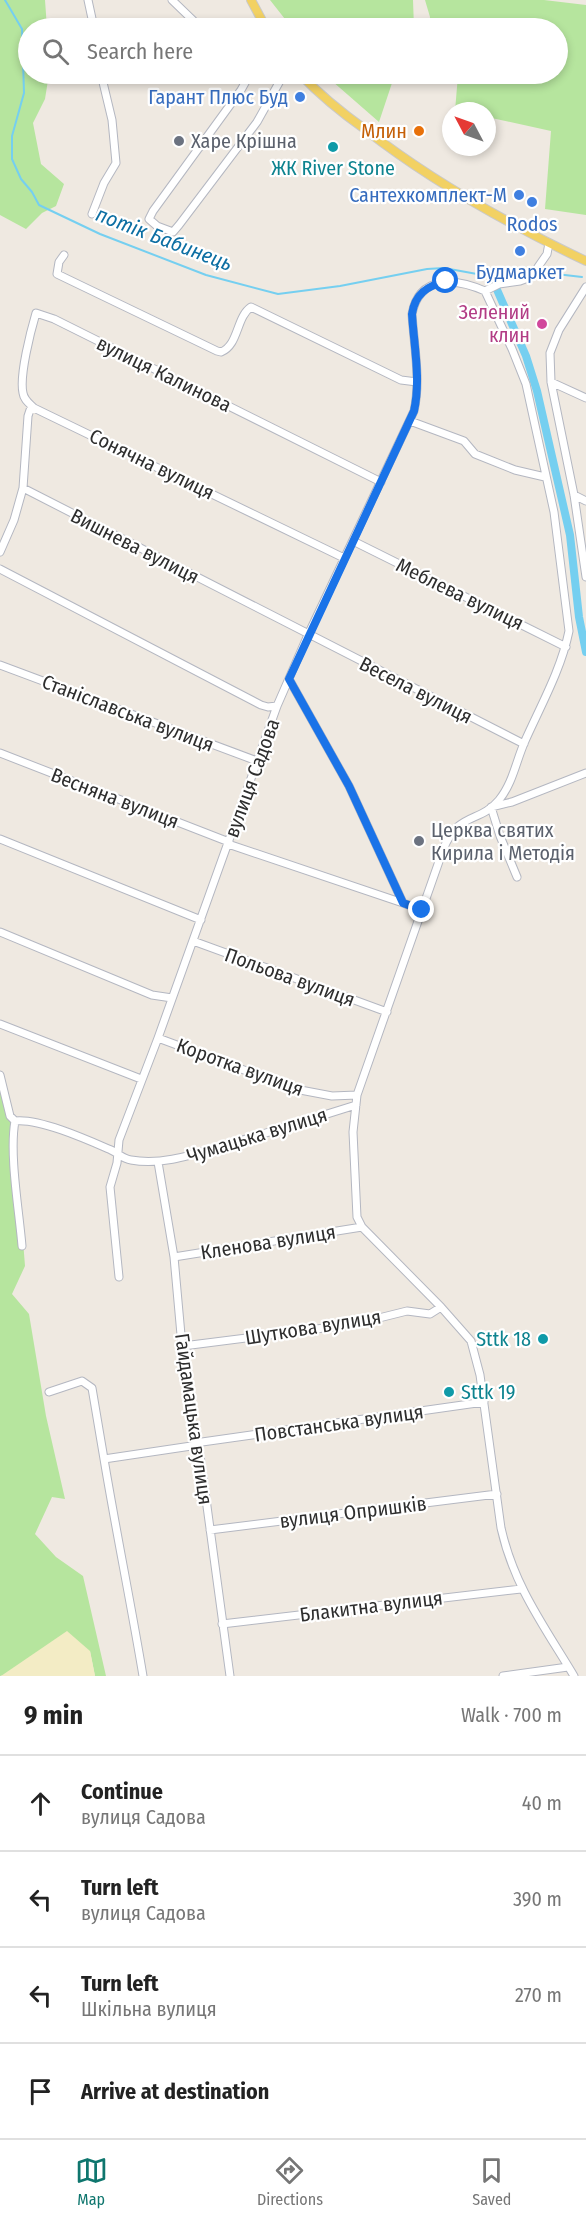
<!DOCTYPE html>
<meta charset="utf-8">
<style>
body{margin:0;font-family:"Fira Sans Condensed",sans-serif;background:#f6f6f6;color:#222}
.compass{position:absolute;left:442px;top:102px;width:54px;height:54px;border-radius:50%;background:#fff;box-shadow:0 3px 9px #0003;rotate:311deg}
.stop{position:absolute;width:18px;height:18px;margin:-14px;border:4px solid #1a73e8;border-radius:50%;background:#fff}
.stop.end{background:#1a73e8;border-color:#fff;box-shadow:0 2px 6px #0008}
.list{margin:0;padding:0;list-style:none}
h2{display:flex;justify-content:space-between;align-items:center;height:78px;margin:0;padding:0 24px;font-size:26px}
h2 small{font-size:20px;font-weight:400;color:#767676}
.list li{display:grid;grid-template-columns:39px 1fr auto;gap:18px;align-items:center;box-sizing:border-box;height:96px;padding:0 24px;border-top:2px solid #e0e0e0}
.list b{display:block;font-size:22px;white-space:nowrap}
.list p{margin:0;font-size:20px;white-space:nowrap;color:#767676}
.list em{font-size:20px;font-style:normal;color:#767676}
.icon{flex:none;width:33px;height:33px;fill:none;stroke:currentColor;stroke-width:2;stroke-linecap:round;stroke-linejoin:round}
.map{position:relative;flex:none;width:586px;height:1676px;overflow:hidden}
.search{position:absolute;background:#fff;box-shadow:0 3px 9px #0003;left:18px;right:18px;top:18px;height:66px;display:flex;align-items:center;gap:15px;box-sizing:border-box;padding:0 21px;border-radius:33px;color:#767676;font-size:22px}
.sheet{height:462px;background:#fff}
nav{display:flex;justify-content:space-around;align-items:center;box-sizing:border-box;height:84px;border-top:2px solid #e0e0e0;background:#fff;font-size:16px;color:#767676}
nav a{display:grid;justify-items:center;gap:3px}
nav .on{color:#0f766e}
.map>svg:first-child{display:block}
.green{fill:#b6e59e}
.sand{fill:#f3ecc5}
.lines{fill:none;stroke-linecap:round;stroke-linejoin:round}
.stream{stroke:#75cff0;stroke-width:2}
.canal{stroke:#75cff0;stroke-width:8}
.minor-casing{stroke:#b4b7c1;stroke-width:9}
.major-casing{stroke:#c9c9c9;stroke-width:10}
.minor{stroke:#fff;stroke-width:7}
.major{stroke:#f2d163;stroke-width:8}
.route{stroke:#1a73e8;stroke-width:8}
.shop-dot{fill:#3f7fe0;stroke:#fff;stroke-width:2}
.food-dot{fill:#e8710a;stroke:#fff;stroke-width:2}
.worship-dot{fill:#6b7280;stroke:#fff;stroke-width:2}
.culture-dot{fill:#0f9aa8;stroke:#fff;stroke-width:2}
.hotel-dot{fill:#d1479c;stroke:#fff;stroke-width:2}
.labels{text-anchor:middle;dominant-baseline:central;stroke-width:4.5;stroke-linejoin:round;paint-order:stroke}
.shop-label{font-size:20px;fill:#366cbe;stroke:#fff;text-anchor:end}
.food-label{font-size:20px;fill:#c56008;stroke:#fff;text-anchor:end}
.worship-label{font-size:20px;fill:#5b616d;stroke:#fff;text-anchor:start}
.culture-label{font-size:20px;fill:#0d838f;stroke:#fff}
.hotel-label{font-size:20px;fill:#b23c85;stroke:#fff;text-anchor:end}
.street-label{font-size:20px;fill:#2e2e2e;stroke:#fff}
.water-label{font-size:21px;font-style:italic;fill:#0d6fa3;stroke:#fff}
</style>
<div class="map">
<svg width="586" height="1676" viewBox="0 0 586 1676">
<rect width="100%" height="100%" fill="#efe9e1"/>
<path class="green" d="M0 0H45L47 28H28V74H49L45 99 33 123 41 164 64 184 56 206 42 213 26 229 0 215Z
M270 0H413L414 28H292Z
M425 0H544L586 5V215L545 209 551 131 487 117V111H455L458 75 455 74H558V28H429L430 17Z
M326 74H395L379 122 332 81Z
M0 1085 14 1126 25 1266 12 1294 29 1314 46 1416 65 1499 52 1497 35 1534 56 1557 83 1576 106 1676H95L90 1651 0 1676Z"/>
<path class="sand" d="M67 1631 90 1651 95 1676H1Z"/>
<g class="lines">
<path class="stream" d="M5 0 22 29 24 93 12 136V159L21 179 32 192 39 205 100 234 206 275 278 294 340 286 427 269 444 268 488 276 496 274
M539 272 582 277"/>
<path class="canal" d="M491 276 526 356 537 391 570 535 579 617 586 652"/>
<g class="minor-casing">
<path id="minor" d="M88 0 94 28
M172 0 201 28
M250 74 241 90 153 211 149 219 157 226 173 232 179 225 257 122 281 79
M266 74 281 79 286 74
M92 214 104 183 116 163 112 120 101 74
M64 255 59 262 57 274 217 351 221 352C239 345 236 317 251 307L401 380 417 382
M586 287 559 330 550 353 551 382 574 495 586 577
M485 291 512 349 526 384 554 512 569 631C561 670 541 705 525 741 516 761 513 783 499 800 479 824 458 811 443 850L357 1095 353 1132 357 1217 362 1227 441 1307 471 1341 480 1375 501 1528C514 1586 544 1626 574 1676
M551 382 586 398
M34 408C29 403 24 400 23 393 19 376 31 330 36 313L54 319 381 482
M410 421 464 441 475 454 515 470 545 477
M23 488 28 416 30 410 34 408 344 558
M574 495 586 501
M353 541 566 647
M0 552 14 520 23 488 524 744
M0 569 261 705 268 707 277 706
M0 665 257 761
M289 679 349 786 403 903 422 910
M0 753 229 842
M0 839 201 920
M228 844 403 903
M517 877 500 836 491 807 512 802 586 773
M0 932 152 995 172 998
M193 941 387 1012
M0 1024 141 1079
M158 1038 295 1089 332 1096 357 1095
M0 1075 10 1116 15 1121
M15 1121C39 1118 88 1140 111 1150 118 1153 123 1159 131 1160 164 1166 197 1153 229 1144 271 1132 314 1118 356 1105
M15 1121C9 1154 19 1210 22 1246
M158 1162 174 1257 184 1368 195 1443 198 1445 201 1462 230 1676
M174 1257 362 1227
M119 1277 110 1187 117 1163 119 1140 158 1038 277 706 308 635 414 411C421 380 414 346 412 314 419 275 456 278 485 291L499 284 520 281 531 277 547 254 549 243
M183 1346 355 1324 407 1311 430 1314 441 1307
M49 1392 82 1381 92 1388 104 1459
M195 1443 484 1402
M210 1530 497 1494
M222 1624 521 1589
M143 1676C131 1604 116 1531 104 1459L198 1445
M503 1676 568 1667"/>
</g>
<g class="major-casing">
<path id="major" d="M251 0 266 28
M300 74C320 95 342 113 366 130 434 183 508 224 586 261"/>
</g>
<use href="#minor" class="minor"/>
<use href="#major" class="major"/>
</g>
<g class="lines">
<path class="route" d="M422 910 403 903 349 786 289 679 414 411C421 380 414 346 412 314 415 294 427 286 446 281"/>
</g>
<g class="shop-dot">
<circle cx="300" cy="97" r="6"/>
<circle cx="519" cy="195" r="6"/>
<circle cx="532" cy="202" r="6"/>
<circle cx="520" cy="251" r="6"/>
</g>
<circle class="food-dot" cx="419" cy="131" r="6"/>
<g class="worship-dot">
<circle cx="179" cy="141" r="6"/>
<circle cx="419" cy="841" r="6"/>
</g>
<g class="culture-dot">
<circle cx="333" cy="147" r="6"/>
<circle cx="543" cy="1339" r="6"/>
<circle cx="449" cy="1392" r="6"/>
</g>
<circle class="hotel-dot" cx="542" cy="324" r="6"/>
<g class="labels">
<g class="shop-label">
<text x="288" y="97">Гарант Плюс Буд</text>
<text x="507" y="195">Сантехкомплект-М</text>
<text x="532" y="224" text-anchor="middle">Rodos</text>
<text x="520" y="272" text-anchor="middle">Будмаркет</text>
</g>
<g class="food-label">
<text x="407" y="131">Млин</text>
</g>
<g class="worship-label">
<text x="191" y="141">Харе Крішна</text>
<text x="431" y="830">Церква святих<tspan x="431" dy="23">Кирила і Методія</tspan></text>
</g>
<g class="culture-label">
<text x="333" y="168">ЖК River Stone</text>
<text x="531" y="1339" text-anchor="end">Sttk 18</text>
<text x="461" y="1392" text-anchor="start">Sttk 19</text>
</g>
<g class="hotel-label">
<text x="530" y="312">Зелений<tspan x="530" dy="23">клин</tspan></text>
</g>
<g class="street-label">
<text transform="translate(164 374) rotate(26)">вулиця Калинова</text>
<text transform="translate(152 464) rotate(26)">Сонячна вулиця</text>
<text transform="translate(135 546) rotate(27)">Вишнева вулиця</text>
<text transform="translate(460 594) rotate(26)">Меблева вулиця</text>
<text transform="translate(416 690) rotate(27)">Весела вулиця</text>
<text transform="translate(128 713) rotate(21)">Станіславська вулиця</text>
<text transform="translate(252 778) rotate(-70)">вулиця Садова</text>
<text transform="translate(115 798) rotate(21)">Весняна вулиця</text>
<text transform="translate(290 977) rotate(20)">Польова вулиця</text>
<text transform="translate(240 1067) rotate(20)">Коротка вулиця</text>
<text transform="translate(257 1135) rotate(-17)">Чумацька вулиця</text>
<text transform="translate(268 1242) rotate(-9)">Кленова вулиця</text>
<text transform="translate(313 1327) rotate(-9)">Шуткова вулиця</text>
<text transform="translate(194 1419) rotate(82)">Гайдамацька вулиця</text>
<text transform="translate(339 1423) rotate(-8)">Повстанська вулиця</text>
<text transform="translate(353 1512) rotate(-7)">вулиця Опришків</text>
<text transform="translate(371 1606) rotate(-7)">Блакитна вулиця</text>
</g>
<g class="water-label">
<text transform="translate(164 239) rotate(21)">потік Бабинець</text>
</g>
</g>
</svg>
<svg class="compass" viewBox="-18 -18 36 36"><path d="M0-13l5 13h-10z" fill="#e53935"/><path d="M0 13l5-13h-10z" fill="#767676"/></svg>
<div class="stop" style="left:446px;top:281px"></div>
<div class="stop end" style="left:422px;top:910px"></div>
<div class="search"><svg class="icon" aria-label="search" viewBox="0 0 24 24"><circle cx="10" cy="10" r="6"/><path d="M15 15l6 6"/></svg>Search here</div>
</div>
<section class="sheet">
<h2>9 min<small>Walk · 700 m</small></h2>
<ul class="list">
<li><svg class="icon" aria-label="ahead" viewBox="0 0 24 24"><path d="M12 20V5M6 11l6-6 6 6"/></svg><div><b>Continue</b><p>вулиця Садова</p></div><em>40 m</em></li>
<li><svg class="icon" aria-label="left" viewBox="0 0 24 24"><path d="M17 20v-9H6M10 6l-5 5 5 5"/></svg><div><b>Turn left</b><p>вулиця Садова</p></div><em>390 m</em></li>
<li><svg class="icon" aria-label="left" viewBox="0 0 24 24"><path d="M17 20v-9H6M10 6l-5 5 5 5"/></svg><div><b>Turn left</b><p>Шкільна вулиця</p></div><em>270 m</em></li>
<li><svg class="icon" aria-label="arrive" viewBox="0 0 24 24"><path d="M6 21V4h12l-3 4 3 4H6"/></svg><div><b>Arrive at destination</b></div></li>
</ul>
</section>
<nav>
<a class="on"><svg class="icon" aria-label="map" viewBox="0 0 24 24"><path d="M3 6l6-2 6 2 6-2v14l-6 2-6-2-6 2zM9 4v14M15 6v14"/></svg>Map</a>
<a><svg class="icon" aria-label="directions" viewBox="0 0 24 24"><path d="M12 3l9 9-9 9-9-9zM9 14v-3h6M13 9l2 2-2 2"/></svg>Directions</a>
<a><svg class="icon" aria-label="saved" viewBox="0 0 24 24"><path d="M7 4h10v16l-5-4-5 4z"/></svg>Saved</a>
</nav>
